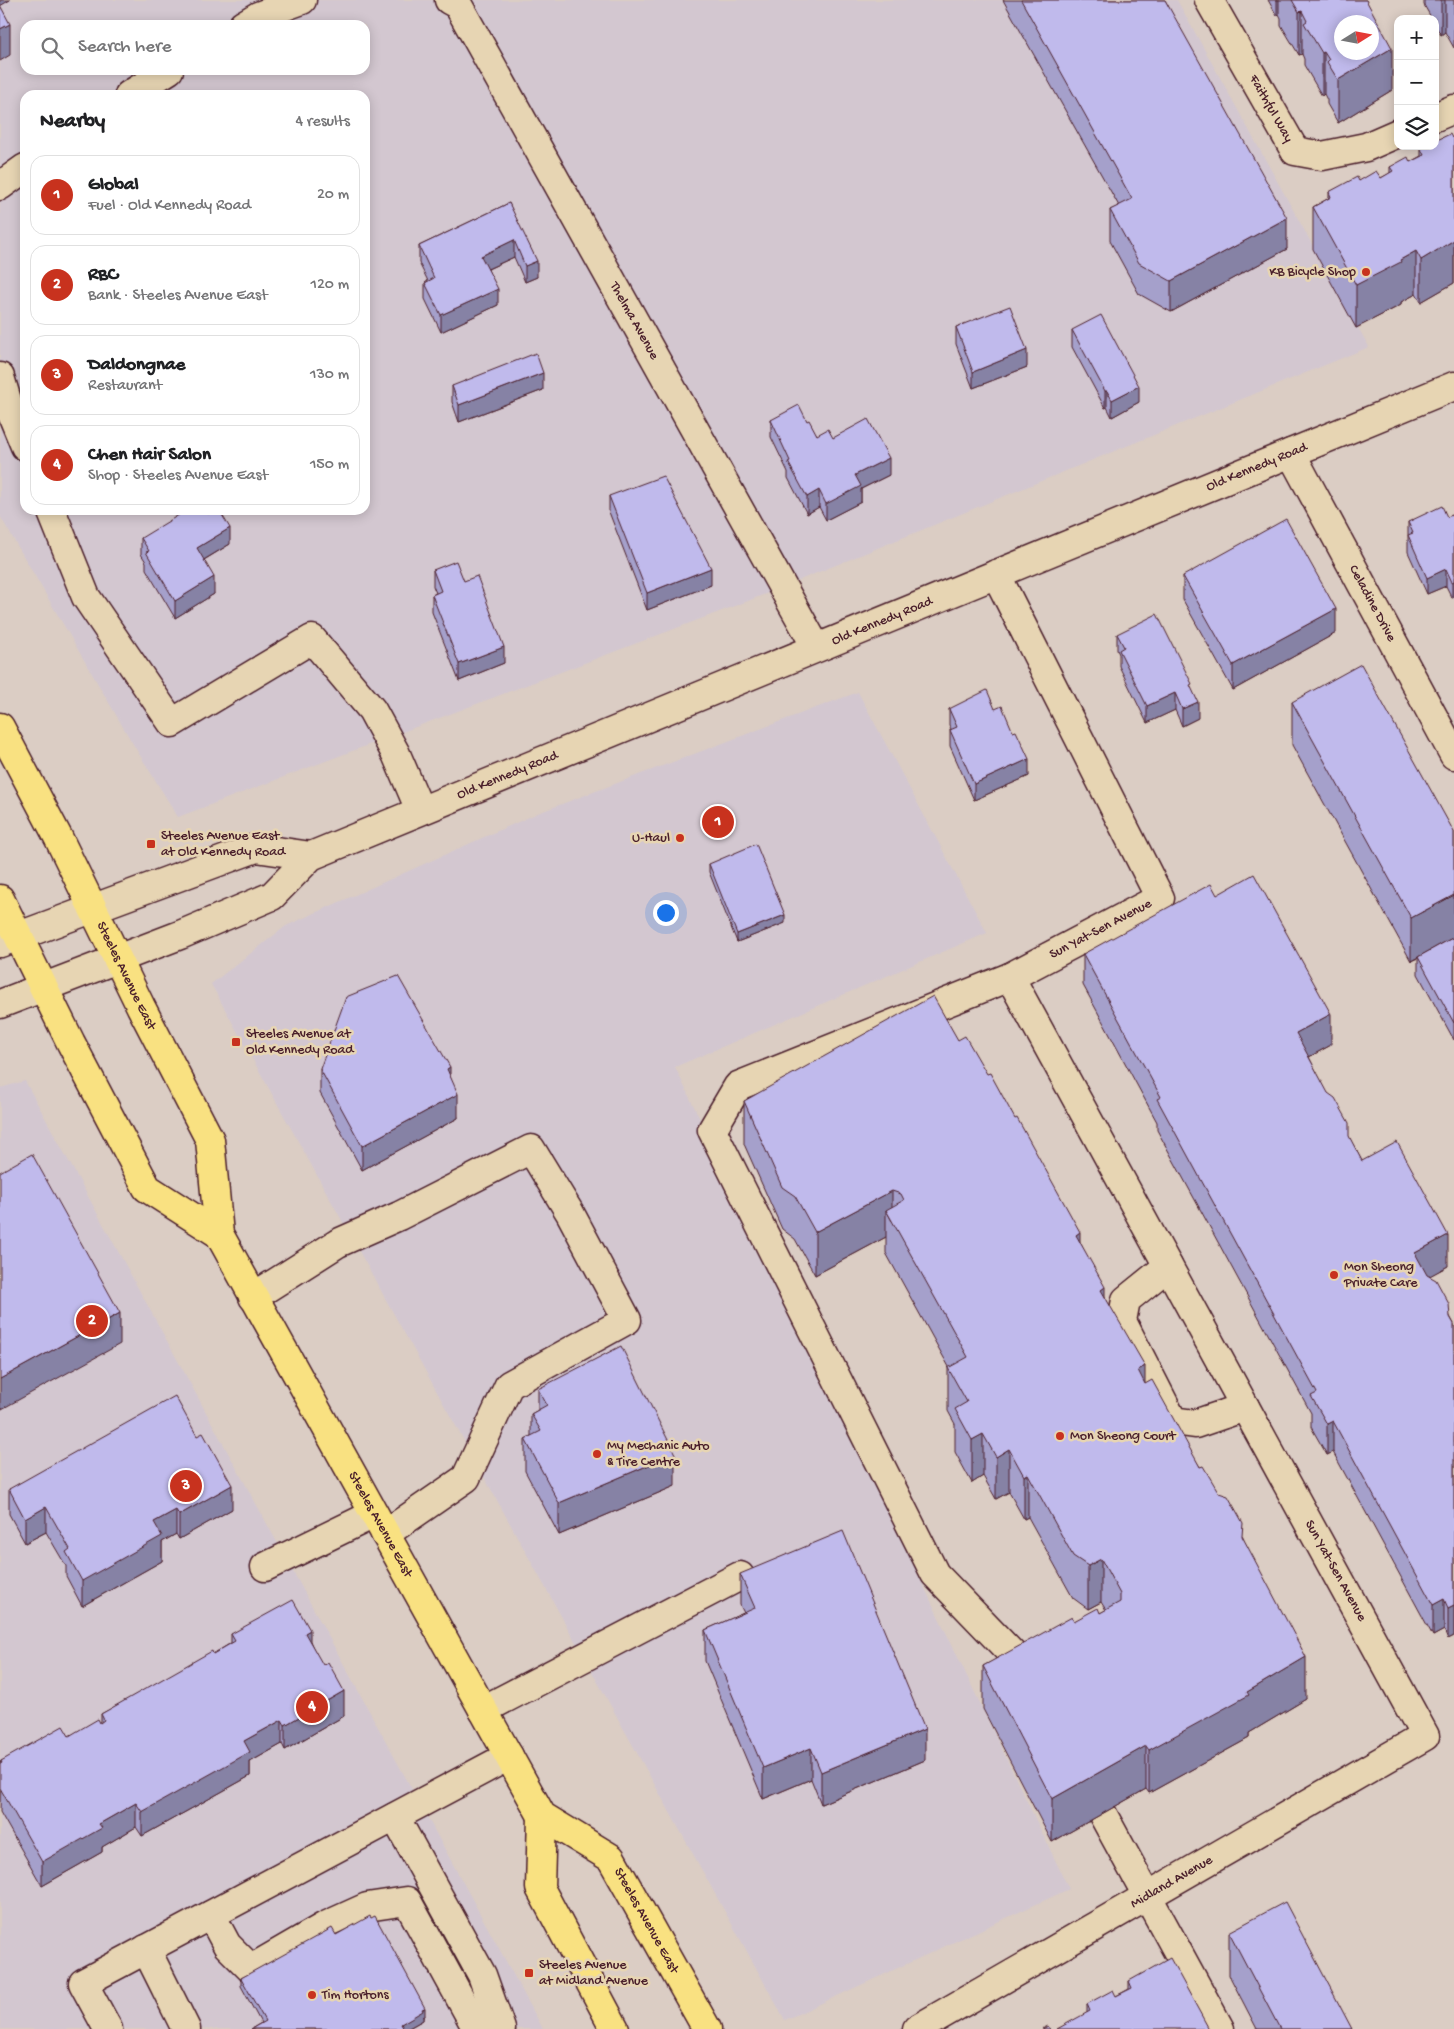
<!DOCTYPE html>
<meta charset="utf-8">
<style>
body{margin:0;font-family:"Gochi Hand",sans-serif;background:#f6f6f6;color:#202124}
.controls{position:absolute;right:15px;top:15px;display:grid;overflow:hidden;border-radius:10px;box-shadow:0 2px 12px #0003}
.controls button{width:45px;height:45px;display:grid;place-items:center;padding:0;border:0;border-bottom:1px solid #e0e0e0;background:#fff;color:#202124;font:25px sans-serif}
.compass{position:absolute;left:1334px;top:15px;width:45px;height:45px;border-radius:50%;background:#fff;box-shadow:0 2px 12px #0003;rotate:79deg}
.you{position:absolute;left:665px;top:912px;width:18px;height:18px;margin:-12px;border:4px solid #fff;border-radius:50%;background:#1a73e8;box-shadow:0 0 0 8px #1a73e833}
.badge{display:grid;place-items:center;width:32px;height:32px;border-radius:50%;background:#c8321e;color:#fff;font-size:16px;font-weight:700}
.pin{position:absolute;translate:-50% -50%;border:2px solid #fff;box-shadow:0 1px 5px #0006}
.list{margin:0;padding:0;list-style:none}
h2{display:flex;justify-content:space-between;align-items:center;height:65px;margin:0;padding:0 20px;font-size:21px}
h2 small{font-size:16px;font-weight:400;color:#757577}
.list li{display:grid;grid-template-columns:32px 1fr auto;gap:15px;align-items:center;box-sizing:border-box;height:80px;margin:0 10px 10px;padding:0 10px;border:1px solid #e0e0e0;border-radius:15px}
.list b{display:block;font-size:19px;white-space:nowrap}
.list p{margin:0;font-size:16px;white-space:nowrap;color:#757577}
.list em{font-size:16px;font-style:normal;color:#757577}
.icon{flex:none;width:28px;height:28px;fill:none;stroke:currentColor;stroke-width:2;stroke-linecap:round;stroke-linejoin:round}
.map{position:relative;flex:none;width:1454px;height:2029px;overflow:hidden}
.search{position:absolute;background:#fff;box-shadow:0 2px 12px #0003;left:20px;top:20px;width:350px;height:55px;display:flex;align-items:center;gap:12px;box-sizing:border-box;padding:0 18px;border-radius:15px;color:#757577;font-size:19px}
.panel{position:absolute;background:#fff;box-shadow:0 2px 12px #0003;left:20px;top:90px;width:350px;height:425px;border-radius:15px}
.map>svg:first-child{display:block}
.built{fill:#d3c7d0;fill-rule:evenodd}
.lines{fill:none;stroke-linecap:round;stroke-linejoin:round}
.minor-casing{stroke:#4a1f2b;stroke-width:31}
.major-casing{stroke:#4a1f2b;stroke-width:31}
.minor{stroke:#e7d5b3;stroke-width:28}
.major{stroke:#f9e181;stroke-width:28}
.wall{fill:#a5a0cb;stroke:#4a1f2b}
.shaded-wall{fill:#8682a5;stroke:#4a1f2b}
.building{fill:#c0baec;stroke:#4a1f2b;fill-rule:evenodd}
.poi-dot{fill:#c8321e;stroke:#e7d5b3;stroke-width:2}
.labels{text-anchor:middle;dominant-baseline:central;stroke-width:5;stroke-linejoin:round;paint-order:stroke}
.street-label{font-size:14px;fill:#4a1f2b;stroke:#e7d5b3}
.poi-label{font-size:14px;fill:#4a1f2b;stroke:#e7d5b3;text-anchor:start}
</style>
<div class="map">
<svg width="1454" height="2029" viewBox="0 0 1454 2029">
<rect width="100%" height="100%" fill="#dbcdc4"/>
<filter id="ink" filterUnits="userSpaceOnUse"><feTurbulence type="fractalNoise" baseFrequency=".02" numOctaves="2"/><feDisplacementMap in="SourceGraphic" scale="10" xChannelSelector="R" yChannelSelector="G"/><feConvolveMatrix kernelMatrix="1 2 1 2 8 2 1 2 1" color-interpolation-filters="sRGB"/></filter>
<g filter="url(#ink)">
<path class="built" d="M0 0H1177L1369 347 748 601 178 817 133 744 0 516ZM25 25H365V70H25ZM25 95H365V510H25Z
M858 692 987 933 675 1067 1069 1889 785 2020 211 984 286 926 538 813Z
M25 1081 543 2029H0V1088Z"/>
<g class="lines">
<g class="minor-casing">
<g id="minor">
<path id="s1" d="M449 0 458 5 816 647"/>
<path id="s2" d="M1209 0 1295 151 1322 156 1366 147 1398 133"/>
<path d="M243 25 258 16 302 0"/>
<path d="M129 95 169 70"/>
<path d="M1435 117 1454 109"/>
<path d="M0 186 25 168"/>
<path d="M0 377 9 407 25 446"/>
<path id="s3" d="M1291 453 1454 755"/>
<path d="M51 510 86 597 172 723 312 639 372 710 396 754 420 810"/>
<path d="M0 943 256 848 311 856"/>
<path d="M1010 977 738 1086 712 1130 935 1574 1021 1663 1030 1681"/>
<path id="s4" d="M0 1004 180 935 272 896 311 856 1454 386"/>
<path d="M1168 1266 1126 1300 1122 1321 1173 1421 1195 1424 1245 1407"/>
<path d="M253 1297 338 1243 399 1216 531 1149 570 1213 627 1320 509 1385 466 1478 385 1534"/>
<path d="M265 1567 374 1514"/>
<path d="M483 1710 740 1576"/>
<path d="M1084 1780 1220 2029"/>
<path d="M395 1817 482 1975 501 2029"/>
<path d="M211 1915 227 1945 251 1969 325 1926 367 1907 407 1901 477 2029"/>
<path d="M146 1949 186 2029"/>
<path d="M108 2029 83 1983 509 1756"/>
<path id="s5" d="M917 2029 1425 1736 1010 977 1160 898 996 574"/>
</g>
</g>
<g class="major-casing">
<g id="major">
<path id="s6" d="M0 727 58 837 141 1007 210 1140 219 1234 542 1816 611 1858 707 2029"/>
<path d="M0 899 71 1043 147 1188 219 1234"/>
<path d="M542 1816 540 1888 615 2029"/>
</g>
</g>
<use href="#minor" class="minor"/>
<use href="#major" class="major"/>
</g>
<path class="wall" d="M1003 0H1165L1287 249 1171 312 1139 294 1110 241V210L1119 206Z
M1268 0H1366L1392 90 1338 123 1327 104V100L1324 94 1322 96 1304 65V59L1302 54 1299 55 1281 25V18L1279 14 1277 16Z
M1424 0H1454V48L1445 32 1441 35 1435 25V19H1432L1424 5Z
M1454 137V283L1421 302 1416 294 1401 302V305L1356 328 1313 249V207L1329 198V192L1359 181 1381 178 1390 173V167L1410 162 1421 156V149Z
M509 203 537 277 525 282 514 257 488 269 498 305 441 332 425 299V283L428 281 419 263V246Z
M956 327 1027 367 973 388 956 344Z
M1072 330 1139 402 1112 417 1107 407 1105 408 1072 347Z
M452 386 543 390 459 422 452 402Z
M771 420 807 421 817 435 833 438 889 475 861 489V502L826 520 819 507 807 514 788 478V472L771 437Z
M609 496 711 585 647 610 609 512Z
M1447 517 1454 519V597L1452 598 1446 586 1427 594 1408 552V522Z
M141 538 230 544 204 560 214 594 175 618 146 569V562L141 554Z
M433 570 464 581 504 663 459 681 432 612V595L436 593 433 586Z
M1183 576 1336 633 1233 690 1183 600Z
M1117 634 1198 718 1182 726 1175 710 1147 723 1119 666V654L1117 650Z
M1292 702 1454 832V1040L1418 974V958L1411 961 1292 745Z
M949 709H995L1029 776 974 800 950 746V730L951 729 949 725Z
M709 864 785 923 737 942 709 872Z
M1217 895 1331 1045 1309 1057 1349 1137 1362 1161 1448 1266 1429 1276 1454 1324V1636L1448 1639 1444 1630 1433 1636 1333 1452 1327 1455 1311 1427V1413L1157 1130V1122L1083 985V954Z
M958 1040 1080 1242 1145 1384 1200 1467 1243 1538 1306 1699 1249 1733V1738L1149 1793 1146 1789 1052 1842 983 1709V1666L1074 1621 1100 1613 1106 1610 1101 1602 1088 1609 1073 1598 1028 1517 1024 1519 1009 1492 996 1499 983 1476 972 1483 955 1452V1424L948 1411V1368L949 1367 886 1253V1237L815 1275 795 1239 782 1229 744 1144V1101Z
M320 1069 450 1075 458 1118 362 1170 320 1093Z
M538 1389 675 1486 559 1535 525 1471V1439L531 1436V1414L538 1410Z
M9 1489 232 1509 179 1539 176 1534 162 1542V1561L82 1606 66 1576V1566L46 1532 25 1543 9 1514Z
M740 1574 925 1760 821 1804 811 1779 763 1799 705 1661V1630L744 1613 740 1605Z
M231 1634 310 1641 344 1716 285 1750 282 1744 250 1762V1776L142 1836 136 1827 102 1847V1852L42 1886 0 1812 1 1761 69 1736 100 1723 101 1722V1714L213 1654 231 1643Z
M371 1918 425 2016 423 2017V2020L407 2029H251L261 2023 241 1986V1978Z
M1229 1932 1352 2029H1257L1229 1975Z
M1129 1981 1209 2029 1087 2013V2004L1116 1996 1129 1989Z"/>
<path class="shaded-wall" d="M0 0H10L0 6Z
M1277 0H1279V14L1277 16Z
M1441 0H1445V32L1441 35Z
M1302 11V54L1299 55V12Z
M10 24V55L0 61V29Z
M1392 48V90L1338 123V80Z
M1324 52V94L1322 96V53Z
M1287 218V249L1171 312V281Z
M514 240V257L481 272V256Z
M1454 240V283L1421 302V260Z
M1416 251V294L1401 302V305L1356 328V285Z
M537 261V277L525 282V266Z
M498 289V305L441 332V315Z
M1027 350V367L973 388V372Z
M543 373V390L459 422V405Z
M1139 386V402L1112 417V400Z
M1105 391H1107V407L1105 408Z
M889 458V475L861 489V502L826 520V504L855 475Z
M819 490V507L807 514V497Z
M230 528V544L197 564V548Z
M711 568V585L647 610V593Z
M1446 569V586L1427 594V578Z
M214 577V594L175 618V601Z
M1454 581V597L1452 598V582Z
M1336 609V633L1233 690V665Z
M504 647V663L459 681V664Z
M1175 693V710L1147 723V706Z
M1198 702V718L1182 726V709Z
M1029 759V776L974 800V784Z
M1454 895V937L1411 961V918Z
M785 915V923L737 942V934Z
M1331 1014V1045L1296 1064V1033Z
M450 1067V1092L447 1069Z
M458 1094V1118L362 1170V1146Z
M892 1191V1221L886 1210V1237L815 1275V1232Z
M1080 1232V1275L1076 1235Z
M1448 1235V1266L1415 1284V1253Z
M1105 1287V1330L1101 1290Z
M120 1313V1344L0 1410V1379Z
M1145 1366V1409L1138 1370Z
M1333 1421V1452L1327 1455V1424Z
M983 1434V1476L972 1483V1440Z
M1009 1449V1492L996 1499V1457Z
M675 1454V1486L559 1535V1503Z
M1028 1474V1517L1024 1519V1476Z
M232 1485V1509L179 1539V1515Z
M46 1507V1532L25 1543V1519Z
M176 1510V1534L162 1542V1561L82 1606V1581L154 1522Z
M1101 1559V1602L1088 1609V1566Z
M1444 1599V1630L1433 1636V1605Z
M1454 1605V1636L1448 1639V1608Z
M310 1630V1654L305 1633Z
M1306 1657V1699L1249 1733V1738L1149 1793V1750Z
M344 1691V1716L285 1750V1725Z
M282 1720V1744L250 1762V1776L142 1836V1812L244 1741Z
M925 1729V1760L821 1804V1772Z
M1146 1746V1789L1052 1842V1799Z
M811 1748V1779L763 1799V1768Z
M136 1803V1827L102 1847V1852L42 1886V1862L99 1824Z
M425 2008V2016L423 2017V2020L407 2029H401V2024Z"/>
<path class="building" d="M1021 0H1165L1287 218 1171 281 1139 263 1110 210 1132 199Z
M1292 0H1366L1392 48 1338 80 1327 62 1329 60 1324 52 1322 53 1304 23 1307 21 1302 11 1299 12ZM1342 22H1372V52H1342Z
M0 5 10 24 0 29Z
M1450 134 1452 138 1454 137V240L1421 260 1416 251 1400 260 1401 262 1356 285 1313 207 1331 197 1329 192 1357 177 1359 181 1376 171 1381 178 1393 171 1390 167 1408 157 1410 162 1424 155 1421 149 1426 146H1435V141Z
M509 203 537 261 525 266 514 240 481 256 498 289 441 315 425 283 434 278 419 246Z
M1010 306 1027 350 973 372 956 327Z
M1101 315 1139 386 1112 400 1107 391H1105L1072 330Z
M536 353 543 373 459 405 452 386Z
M799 405 807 421 809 420 817 435 828 429 833 438 868 419 889 458 855 475 861 486 826 504 819 490 807 497 788 462 790 461 771 420Z
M663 476 711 568 647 593 609 496Z
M1442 506 1447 517 1452 515 1454 519V581L1452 582 1446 569 1427 578 1408 535 1413 533 1408 522Z
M187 510H206L208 514 215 510H219L230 528 197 548 214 577 175 601 146 552 149 551 141 538Z
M1286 519 1336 609 1233 665 1183 576Z
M456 561 464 581 477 576 504 647 459 664 432 595 441 591 433 570Z
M1157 614 1192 684 1190 685 1198 702 1182 709 1175 693 1147 706 1119 650 1124 647 1117 634Z
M1361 664 1454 832V895L1411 918 1292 702Z
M987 690 995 709 1002 706 1013 732 1016 731 1029 759 974 784 950 730 957 727 949 709Z
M756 844 785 915 737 934 709 864Z
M1254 874 1331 1014 1296 1033 1328 1093 1335 1098 1349 1123V1136L1362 1161 1397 1142 1448 1235 1415 1253 1427 1275 1436 1280 1449 1304 1450 1317 1454 1324V1605L1448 1608 1444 1599 1433 1605 1333 1421 1327 1424 1311 1396 1317 1393 1157 1099 1161 1097 1083 954 1211 884 1217 895Z
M1454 937V1023L1418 957Z
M398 976 450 1067 447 1069 458 1094 362 1146 320 1069 346 997Z
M933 996 958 1040 965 1036 987 1074 990 1073 1015 1119 1017 1118 1080 1232 1076 1235 1105 1287 1101 1290 1145 1366 1138 1370 1145 1384 1152 1380 1200 1467 1203 1466 1219 1493 1228 1496 1243 1523 1242 1536 1306 1657 1247 1692 1249 1695 1149 1750 1146 1746 1052 1799 983 1666 1072 1617 1074 1621 1098 1608 1100 1613 1120 1602V1594L1101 1559 1088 1566 1073 1556 1028 1474 1024 1476 1009 1449 996 1457 983 1434 972 1440 955 1409 967 1402 948 1368 968 1357 886 1210 904 1200 901 1194 892 1191 815 1232 795 1196 782 1187 744 1101Z
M32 1154 120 1313 0 1379V1172Z
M621 1346 675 1454 559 1503 525 1439 541 1431 531 1414 547 1405 538 1389Z
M175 1396 197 1436 203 1433 232 1485 179 1515 176 1510 154 1522 162 1536 82 1581 66 1552 70 1549 46 1507 25 1519 9 1489Z
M843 1531 925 1729 821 1772 811 1748 763 1768 705 1630 755 1608 740 1574Z
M293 1600 310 1630 305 1633 323 1665 328 1662 344 1691 285 1725 282 1720 244 1741 250 1752 142 1812 136 1803 99 1824 102 1828 42 1862 0 1788V1764L2 1763 1 1761 63 1726 69 1736 98 1719 100 1723 104 1720 101 1714 212 1651 213 1654 235 1641 231 1634Z
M1285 1902 1352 2029H1280L1229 1932Z
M370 1916 371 1918 375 1916 425 2008 422 2009 423 2011 401 2024 404 2029H251L265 2021 241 1978 332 1928 336 1935Z
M1170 1958 1209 2029H1057L1090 2011 1087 2004 1113 1990 1116 1996 1132 1988 1129 1981Z
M1048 2026 1050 2029H1042Z"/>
</g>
<g class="poi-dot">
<circle cx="1366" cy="272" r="5"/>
<circle cx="680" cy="838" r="5"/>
<rect x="146" y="839" width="10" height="10" rx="2.5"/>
<rect x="231" y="1037" width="10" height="10" rx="2.5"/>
<circle cx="1334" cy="1275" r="5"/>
<circle cx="1060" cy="1436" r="5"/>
<circle cx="597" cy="1454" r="5"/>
<rect x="524" y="1968" width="10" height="10" rx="2.5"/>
<circle cx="312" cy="1995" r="5"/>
</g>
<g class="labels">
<g class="street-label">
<text stroke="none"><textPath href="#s2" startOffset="125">Faithful Way</textPath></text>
<text stroke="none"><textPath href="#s1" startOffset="372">Thelma Avenue</textPath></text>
<text stroke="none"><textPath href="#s4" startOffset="1371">Old Kennedy Road</textPath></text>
<text stroke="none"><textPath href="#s3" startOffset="171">Celadine Drive</textPath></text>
<text stroke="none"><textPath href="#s4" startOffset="966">Old Kennedy Road</textPath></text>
<text stroke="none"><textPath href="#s4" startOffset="561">Old Kennedy Road</textPath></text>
<text stroke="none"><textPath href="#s5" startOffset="1554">Sun Yat-Sen Avenue</textPath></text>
<text stroke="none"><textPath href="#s6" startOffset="279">Steeles Avenue East</textPath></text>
<text stroke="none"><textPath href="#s6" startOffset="890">Steeles Avenue East</textPath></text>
<text transform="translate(1335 1571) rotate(61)">Sun Yat-Sen Avenue</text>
<text stroke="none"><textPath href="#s5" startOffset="294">Midland Avenue</textPath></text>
<text stroke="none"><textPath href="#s6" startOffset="1376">Steeles Avenue East</textPath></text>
</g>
<g class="poi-label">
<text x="1356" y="272" text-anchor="end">KB Bicycle Shop</text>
<text x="161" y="836">Steeles Avenue East<tspan x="161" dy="16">at Old Kennedy Road</tspan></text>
<text x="670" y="838" text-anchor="end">U-Haul</text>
<text x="246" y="1034">Steeles Avenue at<tspan x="246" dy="16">Old Kennedy Road</tspan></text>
<text x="1344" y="1267">Mon Sheong<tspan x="1344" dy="16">Private Care</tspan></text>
<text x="1070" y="1436">Mon Sheong Court</text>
<text x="607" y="1446">My Mechanic Auto<tspan x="607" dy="16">&amp; Tire Centre</tspan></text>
<text x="539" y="1965">Steeles Avenue<tspan x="539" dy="16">at Midland Avenue</tspan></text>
<text x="322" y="1995">Tim Hortons</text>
</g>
</g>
</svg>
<div class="controls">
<button>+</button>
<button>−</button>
<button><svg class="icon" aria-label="layers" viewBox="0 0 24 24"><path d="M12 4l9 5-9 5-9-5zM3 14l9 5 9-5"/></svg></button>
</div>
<svg class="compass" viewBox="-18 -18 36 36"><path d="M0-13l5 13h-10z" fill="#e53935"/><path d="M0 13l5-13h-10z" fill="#757577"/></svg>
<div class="you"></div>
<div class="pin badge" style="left:718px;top:822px">1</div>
<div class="pin badge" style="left:92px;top:1321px">2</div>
<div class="pin badge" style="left:186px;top:1486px">3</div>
<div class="pin badge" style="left:312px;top:1707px">4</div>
<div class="search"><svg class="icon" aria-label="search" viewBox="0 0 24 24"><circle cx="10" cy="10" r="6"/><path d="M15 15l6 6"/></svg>Search here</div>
<section class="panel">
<h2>Nearby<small>4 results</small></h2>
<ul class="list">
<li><span class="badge">1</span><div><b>Global</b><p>Fuel · Old Kennedy Road</p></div><em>20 m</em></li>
<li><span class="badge">2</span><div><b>RBC</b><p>Bank · Steeles Avenue East</p></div><em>120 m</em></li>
<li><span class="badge">3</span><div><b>Daldongnae</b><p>Restaurant</p></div><em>130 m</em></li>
<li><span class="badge">4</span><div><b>Chen Hair Salon</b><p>Shop · Steeles Avenue East</p></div><em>150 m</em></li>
</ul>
</section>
</div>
